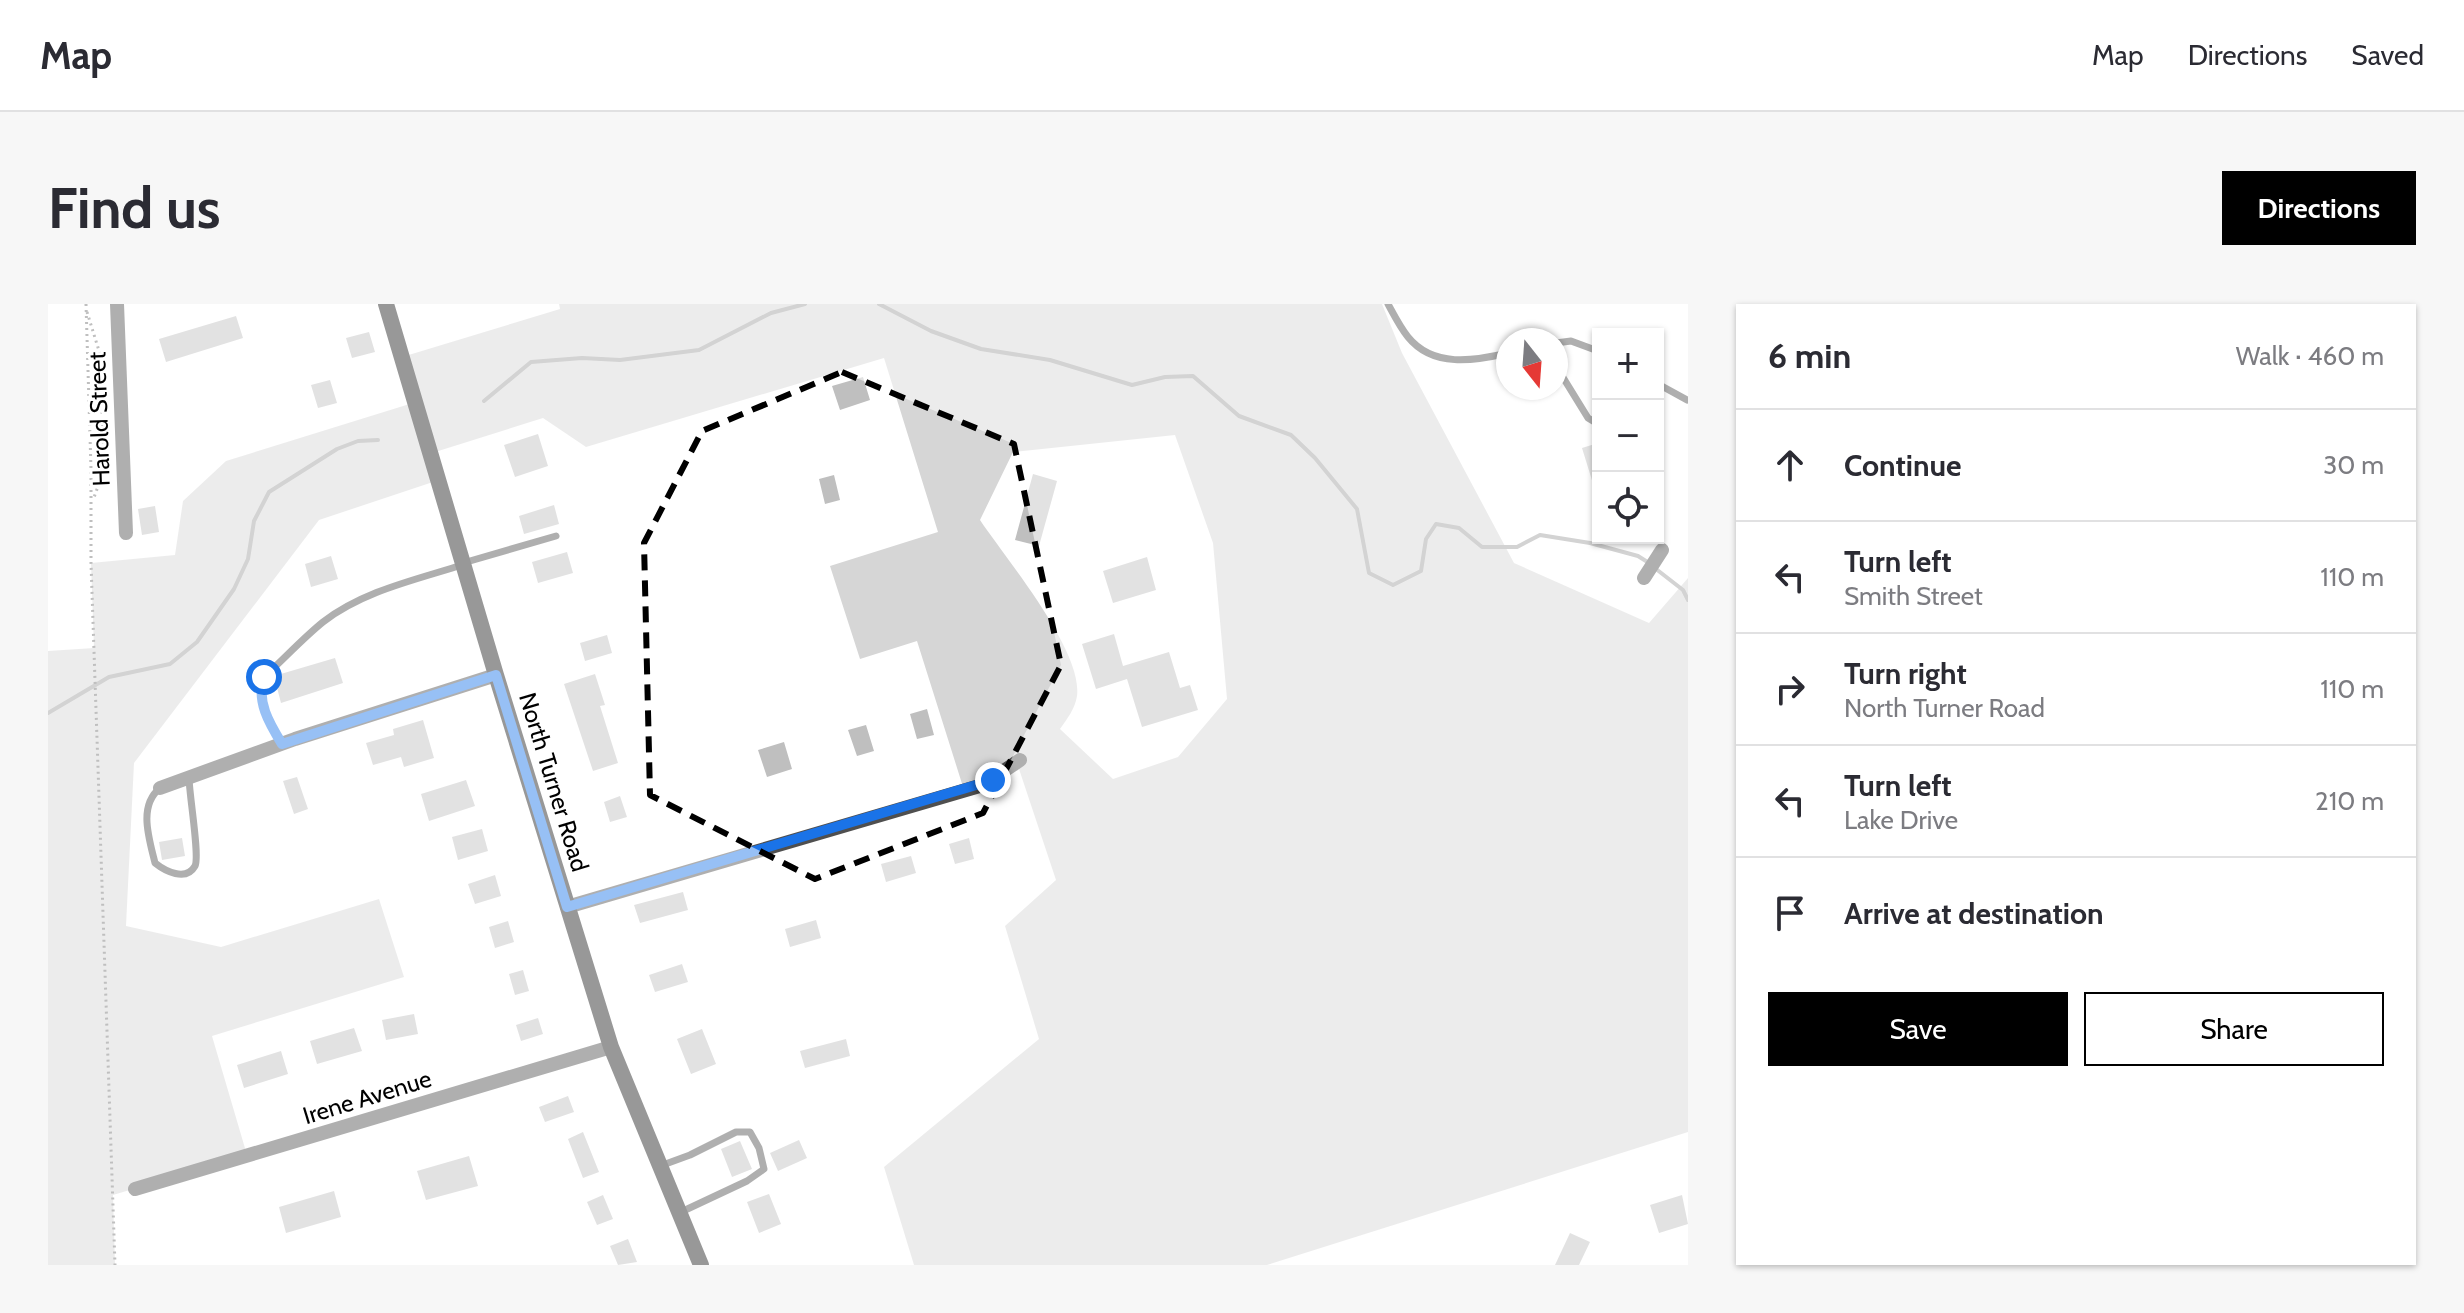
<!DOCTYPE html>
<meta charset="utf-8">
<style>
body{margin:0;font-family:Cabin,sans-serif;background:#f7f7f7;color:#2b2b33}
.controls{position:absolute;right:24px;top:24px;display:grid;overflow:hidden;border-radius:0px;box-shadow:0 2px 6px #0004}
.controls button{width:72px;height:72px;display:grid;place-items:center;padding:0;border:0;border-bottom:2px solid #e1e1e2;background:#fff;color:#2b2b33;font:40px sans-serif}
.compass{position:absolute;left:1448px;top:24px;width:72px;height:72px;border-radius:50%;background:#fff;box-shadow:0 2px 6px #0004;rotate:163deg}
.stop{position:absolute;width:24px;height:24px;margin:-18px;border:6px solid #1a73e8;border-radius:50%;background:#fff}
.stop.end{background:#1a73e8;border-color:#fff;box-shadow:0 2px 8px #0008}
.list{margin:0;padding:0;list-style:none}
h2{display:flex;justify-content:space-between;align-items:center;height:104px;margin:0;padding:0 32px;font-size:34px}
h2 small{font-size:26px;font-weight:400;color:#7c7c81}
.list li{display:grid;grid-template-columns:52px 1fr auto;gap:24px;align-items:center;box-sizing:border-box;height:112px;padding:0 32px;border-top:2px solid #e1e1e2}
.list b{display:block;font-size:30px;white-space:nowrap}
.list p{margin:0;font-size:26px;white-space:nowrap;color:#7c7c81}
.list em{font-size:26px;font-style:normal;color:#7c7c81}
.actions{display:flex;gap:16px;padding:24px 32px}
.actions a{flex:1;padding:18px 0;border:2px solid #000;border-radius:0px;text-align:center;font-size:28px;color:#000}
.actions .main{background:#000;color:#fff}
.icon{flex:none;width:44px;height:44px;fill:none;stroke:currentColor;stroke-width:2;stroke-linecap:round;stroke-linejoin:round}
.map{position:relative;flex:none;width:1640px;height:961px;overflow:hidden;border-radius:0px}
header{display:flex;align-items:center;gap:48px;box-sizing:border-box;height:112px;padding:0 40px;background:#fff;border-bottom:2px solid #e1e1e2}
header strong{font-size:38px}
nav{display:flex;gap:44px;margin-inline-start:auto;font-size:28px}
.intro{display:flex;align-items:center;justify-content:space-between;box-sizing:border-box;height:192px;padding:0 48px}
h1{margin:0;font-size:56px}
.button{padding:20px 36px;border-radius:0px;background:#000;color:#fff;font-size:28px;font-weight:700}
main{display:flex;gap:48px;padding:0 48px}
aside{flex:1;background:#fff;border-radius:0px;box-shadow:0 2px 6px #0004}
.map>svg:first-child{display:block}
.green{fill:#d6d6d6;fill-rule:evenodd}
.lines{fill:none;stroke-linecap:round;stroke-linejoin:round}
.stream{stroke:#9d9d9d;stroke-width:4}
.building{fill:#bfbfbf}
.path{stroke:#717171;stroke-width:3;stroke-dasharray:2 4;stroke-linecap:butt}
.lane{stroke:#4f4f4f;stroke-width:7}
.street{stroke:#4f4f4f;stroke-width:14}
.secondary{stroke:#1c1c1c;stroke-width:16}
.route{stroke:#1a73e8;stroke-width:10}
.marked{fill:none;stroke:#000;stroke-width:6;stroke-dasharray:16 10;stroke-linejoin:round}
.labels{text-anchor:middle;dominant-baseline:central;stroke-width:6;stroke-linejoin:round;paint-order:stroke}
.street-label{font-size:24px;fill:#000;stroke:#fff}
</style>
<header>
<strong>Map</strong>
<nav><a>Map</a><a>Directions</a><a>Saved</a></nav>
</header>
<div class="intro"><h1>Find us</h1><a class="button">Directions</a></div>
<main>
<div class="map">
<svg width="1640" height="961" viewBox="0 0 1640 961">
<rect width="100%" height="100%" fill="#fff"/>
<path class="green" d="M511 0H1334L1354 49 1466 259 1601 319 1640 274V828L1219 961H866L836 863 991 735 957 622 1008 576 969 459 916 486 869 337 812 355 782 262 890 228 836 54 538 143 495 114 384 149 391 176 271 216 86 459 78 622 173 643 331 595 356 673 164 732 199 851 65 891 67 961H0V347L46 344 43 259 127 251 135 197 178 157 368 98 354 53 512 5ZM1127 131 1165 239 1179 395 1130 453 1065 475 1012 425C1019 415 1027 405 1029 392 1035 346 958 255 932 216L965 148Z"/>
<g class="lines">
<path class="stream" d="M831 0 883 27 933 45 1002 56 1084 81 1117 73 1145 72 1191 112 1243 131 1267 154 1309 205 1321 269 1345 281 1373 267 1378 235 1388 220 1411 224 1434 243H1469L1492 231 1542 239 1590 252 1601 259
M436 97 483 58 534 54 572 56 651 46 723 9 757 0
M1608 265 1635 286 1640 296
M0 409 61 373 122 360 149 338 186 285 200 255 206 217 221 188 289 145 310 137 330 136"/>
</g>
<path class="building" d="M188 12 195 34 118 58 111 35Z
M321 28 327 48 304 54 298 34Z
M815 73 822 96 792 106 784 82Z
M282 76 289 99 270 104 263 81Z
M490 130 500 162 467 173 456 141Z
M1550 139V186H1547L1534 144Z
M985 170 1009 177 991 242 967 236Z
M786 171 792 196 777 200 771 175Z
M506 201 511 220 476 230 471 212Z
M107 202 111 228 94 231 90 205Z
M519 248 525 269 490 279 484 258Z
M283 252 290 275 263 283 257 260Z
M1099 253 1108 286 1065 299 1055 267Z
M1066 330 1075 362 1121 348 1132 384 1142 381 1150 406 1094 423 1079 375 1048 385 1034 340Z
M559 331 564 349 537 357 532 339Z
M287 354 295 379 233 399 226 372Z
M547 370 557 401 552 402 570 459 545 467 516 380Z
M879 405 886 431 869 435 862 410Z
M375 416 386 454 356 463 353 453 325 461 318 439 346 431 345 425Z
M818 421 826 447 809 452 800 426Z
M736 438 744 465 719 473 710 446Z
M249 473 260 505 246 510 235 477Z
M418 476 427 502 381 517 373 490Z
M572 492 579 513 562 518 556 498Z
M434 525 440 547 410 556 404 533Z
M134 534 137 552 114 556 111 538Z
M921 534 926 555 907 560 901 540Z
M863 552 868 569 838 578 833 560Z
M447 571 453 592 427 600 420 580Z
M635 588 640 606 592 619 586 601Z
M768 616 773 634 742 643 737 625Z
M460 617 466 638 447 644 441 623Z
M634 660 640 678 607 688 601 671Z
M475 666 481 687 467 691 461 670Z
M366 710 370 730 338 736 334 716Z
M490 714 495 730 473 737 468 721Z
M306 724 314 747 269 760 262 737Z
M654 725 668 760 643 770 629 735Z
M798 735 802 752 757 764 752 747Z
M233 747 240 770 196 784 189 761Z
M520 792 526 808 497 818 491 803Z
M535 828 551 868 535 874 520 835Z
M751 836 759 854 730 867 722 849Z
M692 837 704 865 684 873 673 845Z
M421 852 430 882 378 896 369 867Z
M286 887 293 913 238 929 231 903Z
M721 890 733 920 711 929 699 898Z
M555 891 565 915 549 921 539 898Z
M1634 891 1640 920 1611 929 1602 901Z
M1522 929 1542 938 1531 961H1507Z
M580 935 589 958 570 961 562 942Z"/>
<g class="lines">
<path class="path" d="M38 0 43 165V259L67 961
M39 8 52 50 56 159 55 169 45 196"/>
<path class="lane" d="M1340 0C1346 11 1352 23 1360 33 1385 64 1426 57 1460 49
M1508 39 1523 37 1550 47
M1508 62 1540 114 1550 120
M1610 80 1639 96
M415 259 508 232
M234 439C221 419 208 396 216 373 236 355 254 335 275 318 315 287 367 276 414 261
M112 484C90 502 101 534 107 559 117 567 138 578 147 562 152 552 141 490 141 473
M612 862 642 851 688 828H702L711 844 716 865 699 877 633 908"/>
<path class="street" d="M69 0 78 229
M1596 274 1614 246
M112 484 247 435 448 371
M519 603 935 481 972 456
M87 885 563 743"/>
<path class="secondary" d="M338 0 448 371 563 743 653 961"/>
</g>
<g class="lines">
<path class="route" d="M216 373C208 397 221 419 234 440L448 371 519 603 945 476"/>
</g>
<path d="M0 0H1640V961H0ZM794 68 966 140 1013 361 935 509 767 575 602 491 596 239 654 127Z" fill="#fff" fill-opacity=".55" fill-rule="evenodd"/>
<path class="marked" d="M794 68 966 140 1013 361 935 509 767 575 602 491 596 239 654 127Z"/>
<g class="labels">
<g class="street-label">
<text transform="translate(51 115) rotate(-92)">Harold Street</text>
<text transform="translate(506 478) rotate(73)">North Turner Road</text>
<text transform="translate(319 793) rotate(-17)">Irene Avenue</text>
</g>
</g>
</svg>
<div class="controls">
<button>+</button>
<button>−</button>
<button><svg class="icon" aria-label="locate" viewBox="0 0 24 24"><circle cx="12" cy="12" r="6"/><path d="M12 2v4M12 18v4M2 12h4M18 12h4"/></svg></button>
</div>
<svg class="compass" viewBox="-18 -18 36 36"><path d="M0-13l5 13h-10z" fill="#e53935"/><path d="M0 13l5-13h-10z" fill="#7c7c81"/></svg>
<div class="stop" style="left:216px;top:373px"></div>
<div class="stop end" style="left:945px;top:476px"></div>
</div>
<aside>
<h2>6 min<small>Walk · 460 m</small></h2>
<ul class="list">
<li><svg class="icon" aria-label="ahead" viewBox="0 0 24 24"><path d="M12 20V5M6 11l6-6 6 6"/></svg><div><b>Continue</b></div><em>30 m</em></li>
<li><svg class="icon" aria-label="left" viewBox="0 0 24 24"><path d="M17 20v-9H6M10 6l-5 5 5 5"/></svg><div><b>Turn left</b><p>Smith Street</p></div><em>110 m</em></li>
<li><svg class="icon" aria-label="right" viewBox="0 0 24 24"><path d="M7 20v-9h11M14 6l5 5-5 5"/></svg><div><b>Turn right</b><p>North Turner Road</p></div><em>110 m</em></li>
<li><svg class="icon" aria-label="left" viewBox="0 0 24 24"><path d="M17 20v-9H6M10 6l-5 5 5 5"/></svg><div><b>Turn left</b><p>Lake Drive</p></div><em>210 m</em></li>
<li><svg class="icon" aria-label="arrive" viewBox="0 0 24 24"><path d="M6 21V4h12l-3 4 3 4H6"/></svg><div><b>Arrive at destination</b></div></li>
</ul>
<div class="actions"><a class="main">Save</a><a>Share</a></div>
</aside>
</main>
